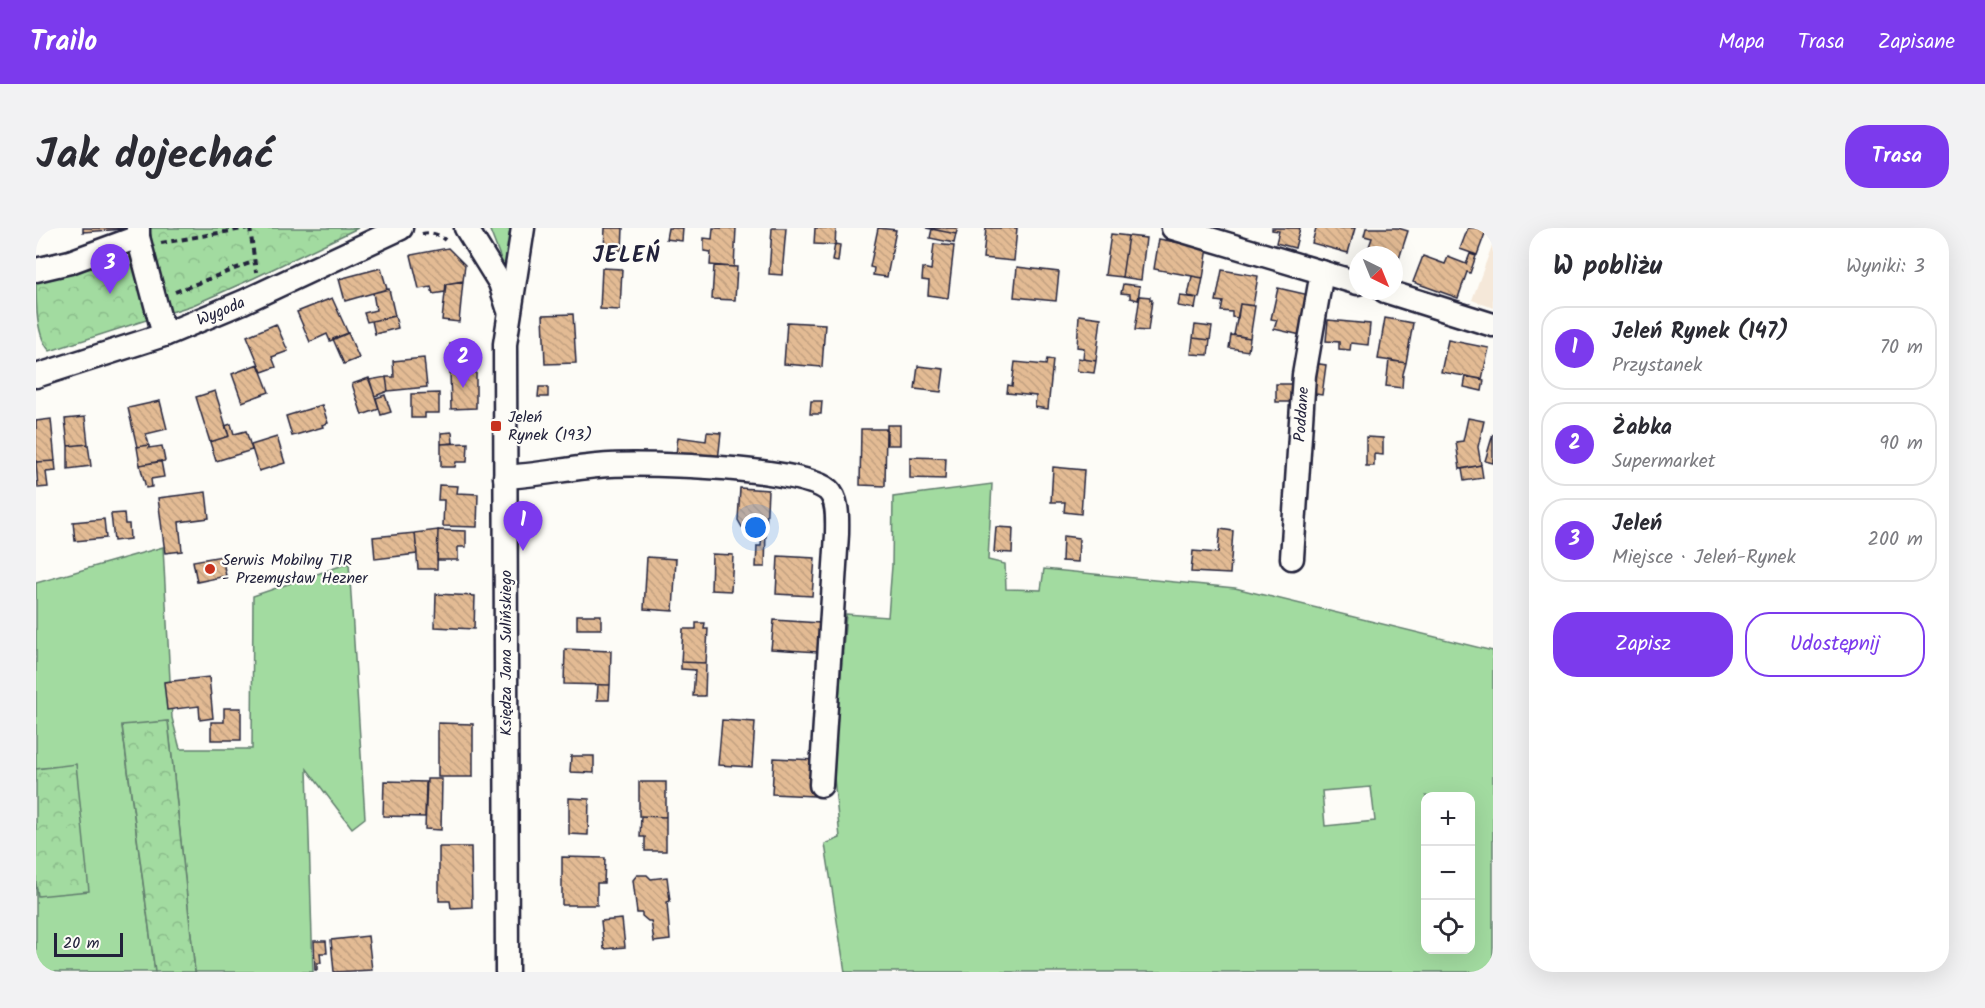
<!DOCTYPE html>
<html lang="pl">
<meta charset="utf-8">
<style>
body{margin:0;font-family:Kalam,sans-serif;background:#f2f2f3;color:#2b2b33}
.controls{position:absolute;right:18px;bottom:18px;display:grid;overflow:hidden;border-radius:12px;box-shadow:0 6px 24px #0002}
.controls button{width:54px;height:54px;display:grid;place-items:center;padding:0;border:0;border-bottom:2px solid #e1e1e2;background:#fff;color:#2b2b33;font:30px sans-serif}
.compass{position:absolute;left:1313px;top:18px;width:54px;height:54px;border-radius:50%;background:#fff;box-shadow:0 6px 24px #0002;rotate:137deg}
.scale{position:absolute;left:18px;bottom:15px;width:69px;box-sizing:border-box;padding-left:6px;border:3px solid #22223b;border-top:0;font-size:16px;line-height:21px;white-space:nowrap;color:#22223b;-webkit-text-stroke:4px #fdfcf7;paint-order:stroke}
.you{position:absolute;left:720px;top:300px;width:21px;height:21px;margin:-15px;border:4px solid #fff;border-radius:50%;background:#1a73e8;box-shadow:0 0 0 9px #1a73e833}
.badge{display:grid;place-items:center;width:39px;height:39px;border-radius:50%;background:#7c3aed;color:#fff;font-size:20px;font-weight:700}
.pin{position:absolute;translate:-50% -50px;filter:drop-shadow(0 2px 3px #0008)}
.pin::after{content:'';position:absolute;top:32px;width:21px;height:18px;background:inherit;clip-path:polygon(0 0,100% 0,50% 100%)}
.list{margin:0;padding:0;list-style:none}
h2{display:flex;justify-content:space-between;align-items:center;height:78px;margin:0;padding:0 24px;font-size:26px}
h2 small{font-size:20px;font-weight:400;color:#7c7c81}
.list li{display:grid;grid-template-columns:39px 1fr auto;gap:18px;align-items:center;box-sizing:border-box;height:84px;margin:0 12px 12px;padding:0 12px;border:2px solid #e1e1e2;border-radius:24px}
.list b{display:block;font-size:22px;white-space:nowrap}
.list p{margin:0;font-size:20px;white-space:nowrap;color:#7c7c81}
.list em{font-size:20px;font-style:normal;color:#7c7c81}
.actions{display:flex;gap:12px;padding:18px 24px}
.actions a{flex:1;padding:14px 0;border:2px solid #7c3aed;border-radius:24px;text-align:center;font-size:21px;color:#7c3aed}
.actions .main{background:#7c3aed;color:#fff}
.icon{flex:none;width:33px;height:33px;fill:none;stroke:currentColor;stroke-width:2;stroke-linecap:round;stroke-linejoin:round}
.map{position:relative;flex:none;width:1457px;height:744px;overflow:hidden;border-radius:24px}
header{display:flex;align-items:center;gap:36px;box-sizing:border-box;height:84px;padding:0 30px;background:#7c3aed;color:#fff}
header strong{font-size:28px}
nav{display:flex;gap:33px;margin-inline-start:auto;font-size:21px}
.intro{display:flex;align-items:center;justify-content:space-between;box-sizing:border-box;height:144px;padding:0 36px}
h1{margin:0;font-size:42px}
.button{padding:15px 27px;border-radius:24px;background:#7c3aed;color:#fff;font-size:21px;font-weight:700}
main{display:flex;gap:36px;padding:0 36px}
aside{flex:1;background:#fff;border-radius:24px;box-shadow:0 6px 24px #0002}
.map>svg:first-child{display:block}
.built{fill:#f5e8d9}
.green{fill:#a2dba0;stroke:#627e6e;stroke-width:1.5;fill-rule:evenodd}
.forest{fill:url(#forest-crowns);stroke:#627e6e;stroke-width:1.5}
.building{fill:url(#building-back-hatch);stroke:#22223b;stroke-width:1.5}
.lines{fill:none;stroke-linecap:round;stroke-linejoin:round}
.minor-casing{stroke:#22223b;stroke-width:27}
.path{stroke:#22223b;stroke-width:4;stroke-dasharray:6 4.5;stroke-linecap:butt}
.minor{stroke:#fdfcf7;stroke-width:22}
.poi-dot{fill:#c8321e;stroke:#fdfcf7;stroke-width:2}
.labels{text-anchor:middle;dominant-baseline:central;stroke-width:4.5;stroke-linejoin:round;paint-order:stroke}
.street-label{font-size:16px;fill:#22223b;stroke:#fdfcf7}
.poi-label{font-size:16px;fill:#22223b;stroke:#fdfcf7;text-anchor:start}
.district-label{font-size:22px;font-weight:bold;letter-spacing:1.5px;fill:#22223b;stroke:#fdfcf7}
</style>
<header>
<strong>Trailo</strong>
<nav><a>Mapa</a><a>Trasa</a><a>Zapisane</a></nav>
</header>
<div class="intro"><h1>Jak dojechać</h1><a class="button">Trasa</a></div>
<main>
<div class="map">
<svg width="1457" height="744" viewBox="0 0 1457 744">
<defs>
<pattern id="forest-crowns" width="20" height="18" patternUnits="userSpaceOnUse" patternTransform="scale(1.5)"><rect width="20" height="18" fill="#a2dba0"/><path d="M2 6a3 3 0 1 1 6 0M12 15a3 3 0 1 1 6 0" fill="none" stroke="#8bbc8b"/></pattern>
<pattern id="building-back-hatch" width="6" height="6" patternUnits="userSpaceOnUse" patternTransform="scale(1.5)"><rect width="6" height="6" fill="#e3bb94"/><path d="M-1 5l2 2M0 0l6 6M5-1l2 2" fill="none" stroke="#c2a080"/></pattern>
</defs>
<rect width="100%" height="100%" fill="#fdfcf7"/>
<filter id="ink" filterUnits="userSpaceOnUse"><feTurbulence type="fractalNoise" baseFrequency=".0167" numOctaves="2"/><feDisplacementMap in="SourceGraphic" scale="12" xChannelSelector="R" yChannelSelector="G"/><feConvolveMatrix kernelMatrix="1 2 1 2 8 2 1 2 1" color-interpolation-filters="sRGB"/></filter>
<g filter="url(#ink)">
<path class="built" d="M1457 15V80L1436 72Z"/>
<path class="green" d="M453 0H476L470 38 467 36Z
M956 256 952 332 969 336 970 361 1005 362 1008 341 1199 360 1457 423V744H809L789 616 804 610 797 540 810 386 852 389 856 338 857 269ZM1335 559 1339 593 1289 598 1286 563ZM1390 568H1434V722H1390Z
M127 319 136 490 144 521H216L217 368 313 335 329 590 316 600 271 541 277 744H159L132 493 86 498 119 744H0V655L3 668 40 537 0 541V355Z"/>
<path class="forest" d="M114 0H322L218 50 157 77 14 123C0 109 0 75 0 54L116 24Z
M132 493 159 744H119L86 497Z
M40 536 53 663 2 668 0 655V541Z"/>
<path class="building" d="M47 0H89V1L47 4Z
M569 0H587L586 22H568Z
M632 0H647L646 13 630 11Z
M677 0H700L698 39 674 37 675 24 668 23V10L676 11Z
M736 0H750L746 47 733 46Z
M779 0H800L799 17 778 16Z
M842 0 860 2 851 49 837 47 838 40 834 39Z
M890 0H922L920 6Z
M950 0H981L978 33 947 30Z
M1236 0H1264L1259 20 1240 15 1243 3 1236 2Z
M1280 0H1319L1312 25 1276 15Z
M1330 0H1362L1372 3 1361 37 1358 36V27H1330L1336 10 1328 8Z
M1432 0H1451L1441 27 1424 21Z
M896 1 920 6 918 15 894 10Z
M1075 6 1092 8 1086 49 1069 47Z
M1092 8 1110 10 1105 52 1086 49Z
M1123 11 1172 20 1167 50 1118 41Z
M799 16 804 17 802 34 796 33Z
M898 16 918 18 912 70 892 67 893 53 886 52 887 40 895 42Z
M412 20 429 37 427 53 410 56 409 64 397 66 395 59 383 61 375 27Z
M1434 26 1440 28 1434 45 1431 44 1422 70 1377 54 1387 28 1409 36 1412 29 1430 36Z
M678 38 701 39 699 72 676 71Z
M981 39 1023 44 1020 73 978 69Z
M345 40 351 61 309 73 303 51Z
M566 40 586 41 584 82 564 81Z
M1186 42 1222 48 1217 78 1204 76 1202 90 1196 89V84L1185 83 1187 74 1180 73Z
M1156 48 1167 50 1163 70 1152 68Z
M427 53 423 94 406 92 410 56Z
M1087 56 1104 58 1102 72 1094 70V66L1085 65Z
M1242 60 1273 67 1265 107 1238 101 1241 92 1235 91Z
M353 61 359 88 331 94 328 85 340 82 337 65Z
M1104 68 1114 69V72H1116L1112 103 1099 102Z
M1144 68 1161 70 1159 81 1142 78Z
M296 70 312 105 294 113 291 106 274 114 261 84Z
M1204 76 1219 78 1214 110 1198 107Z
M537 86 540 135 509 136 507 87Z
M1043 87 1065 90 1060 133 1047 131 1048 120 1041 119Z
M359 88 362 100 339 106 336 93Z
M1349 90 1377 95 1370 135 1342 131Z
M1292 92 1334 96 1332 117 1315 115 1314 122 1303 121V114L1290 113Z
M751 94 789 96 786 139 748 136Z
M240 96 252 123 236 129 240 139 226 144 211 108Z
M1159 97 1176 99 1174 112 1157 110Z
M312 105 323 130 308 136 297 111Z
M1195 107 1214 110 1212 123 1193 120Z
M1157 110 1174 112 1172 127 1155 126Z
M1412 112 1453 120 1446 151 1405 144Z
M414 116H439L440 143H414Z
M388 130 391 159 352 163 350 149H358L357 133Z
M1042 130 1060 133 1058 145 1041 143Z
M1011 131 1017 132 1012 181 999 179 1000 168 971 165 972 157 976 158 979 134 1010 137Z
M1353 132 1370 135 1367 146 1366 160 1350 158Z
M1277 135 1290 137 1286 167 1272 165Z
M222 136 233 164 206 174 196 146Z
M882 138 908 141 905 164 879 161Z
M414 143H440V180L415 181Z
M1430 148 1448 152 1446 163 1428 159Z
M350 149 352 163 339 168 333 152Z
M333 150 343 181 326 187 316 156Z
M1240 156H1257V174H1240Z
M503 159H512V169H502Z
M179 163 193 208 174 214 160 169Z
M403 165V185H389V190H375V166Z
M349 167 355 184 345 187 340 170Z
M124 173 131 201 110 206 113 217 101 219 92 180Z
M775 173H786L785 186H774Z
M286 177 292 195 286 197 287 199 256 208 250 188Z
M49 189 52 216 32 218 29 191Z
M1432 190 1448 193 1442 219 1445 237 1424 241 1420 214 1427 213Z
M15 191 19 233 0 234V193Z
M195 196 198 206 210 203 216 222 180 233 174 214 193 208 189 198Z
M851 197H864V217H851Z
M825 201H850L849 258 824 257Z
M416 204 417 215 405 216V205Z
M671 204 685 205 682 233 640 227 642 209 670 213Z
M1457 206V235L1449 233Z
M241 209 249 235 223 243 215 217Z
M1330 209 1347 210V227L1338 226V238H1330Z
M432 215 431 234H420L419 239H405V216Z
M52 216 55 238 32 241V218Z
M113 217V220L126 218 129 233 104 237 101 219Z
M874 229 910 230 909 251 874 250Z
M19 233 20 243 10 244 12 259 2 260 0 234Z
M125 233 128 249 115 251 116 259 110 260 104 237Z
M1445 237 1447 250 1428 253 1426 241Z
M1017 239 1048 242 1045 286 1028 284 1029 274H1015Z
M403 257 422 258 421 265 442 266 441 299 407 298 408 272H402Z
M704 260 732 262 730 303 706 299 702 292Z
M170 264 173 290 143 294 146 323 129 325 122 270Z
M88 285 89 296H93L94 311 78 313 75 286Z
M68 291 70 310 39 313 37 294Z
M960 299 977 300 976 325 958 324Z
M1184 301 1197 303 1194 346 1155 344 1157 323 1182 325Z
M402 302 430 303V319H422V332H401Z
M402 302 401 341H382L379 305Z
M726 303H730L729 339H720L721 318H725Z
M379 305 381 326 339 331 337 309Z
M1027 308 1043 310 1042 334 1026 333Z
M676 326 697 327 695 363 675 362Z
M186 328 190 348 161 354 157 333Z
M742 328 779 330 776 368 740 366Z
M611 329 640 331 637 383 608 381Z
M400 366 439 368 438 401 399 399Z
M541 387H565V401H541Z
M738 392 784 395 782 424 735 421Z
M660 395H669L668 401H672L670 435 645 434 647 401H660Z
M529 421 575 423 574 457 528 456Z
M645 434 670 435 669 468H657L659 442 645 441Z
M173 449 177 490 164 492 163 478 131 482 128 454Z
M562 457H574L573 472H561Z
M188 480H205V512H175V494H188Z
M686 492 719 494 716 539 682 537Z
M402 495 437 496V549H402Z
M535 528H558V545L534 544Z
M738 530 779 532 778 568 736 566Z
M391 551H406L405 602 389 601Z
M348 553 390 554 389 589 347 588Z
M603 554H630V589L603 588Z
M533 570 553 571 552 607 533 606Z
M605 588 630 589V623H609V609H604Z
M403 619H435L436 679 415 680 414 673H403Z
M526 629 569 630 568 655H561V677H526Z
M601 647H611L615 651 631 649 634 673 631 674 634 712 618 714 615 693H612L606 688V685H601L597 652Z
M586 691 589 719 568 721 565 693Z
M332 708 336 742 298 744 295 712Z
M278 713H290L291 725H284L285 735H281V742H279Z"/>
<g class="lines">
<g class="minor-casing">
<g id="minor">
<path d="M102 0V9L128 107"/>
<path d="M430 0 464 55 472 80"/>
<path d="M1137 0 1322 55"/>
<path d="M0 42 34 34 102 9"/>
<path d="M1349 63 1457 97"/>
<path id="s1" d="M0 148 128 107 207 74 365 0"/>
<path d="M469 249C504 247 539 239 574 237 615 235 763 239 792 262 803 272 801 292 801 306L785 557"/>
<path id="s2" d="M1256 330 1268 147 1286 44"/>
<path d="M471 744 469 116 487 0"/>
</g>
</g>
<path class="path" d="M214 0 220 44
M386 6C395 4 402 6 409 12
M125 15 212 0
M139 64 219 33"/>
<use href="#minor" class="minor"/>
</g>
</g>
<g class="poi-dot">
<rect x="454" y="192" width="12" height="12" rx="3"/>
<circle cx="174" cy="341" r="6"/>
</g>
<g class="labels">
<g class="street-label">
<text stroke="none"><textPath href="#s1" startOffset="196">Wygoda</textPath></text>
<text stroke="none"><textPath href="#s2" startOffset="144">Poddane</textPath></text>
<text transform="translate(470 425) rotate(-90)">Księdza Jana Sulińskiego</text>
</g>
<g class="poi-label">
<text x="472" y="189">Jeleń<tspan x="472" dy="18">Rynek (193)</tspan></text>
<text x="186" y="332">Serwis Mobilny TIR<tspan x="186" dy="18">- Przemysław Hezner</tspan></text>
</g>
<g class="district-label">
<text x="591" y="28">JELEŃ</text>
</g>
</g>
</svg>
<div class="controls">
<button>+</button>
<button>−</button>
<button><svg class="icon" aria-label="locate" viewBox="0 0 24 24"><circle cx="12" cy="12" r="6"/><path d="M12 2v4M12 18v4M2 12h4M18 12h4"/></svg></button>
</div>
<svg class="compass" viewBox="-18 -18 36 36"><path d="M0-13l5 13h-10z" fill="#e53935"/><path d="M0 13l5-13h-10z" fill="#7c7c81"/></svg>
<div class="scale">20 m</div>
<div class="you"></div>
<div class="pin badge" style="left:487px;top:323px">1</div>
<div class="pin badge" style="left:427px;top:160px">2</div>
<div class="pin badge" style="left:74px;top:66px">3</div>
</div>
<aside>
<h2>W pobliżu<small>Wyniki: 3</small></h2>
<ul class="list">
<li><span class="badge">1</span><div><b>Jeleń Rynek (147)</b><p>Przystanek</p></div><em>70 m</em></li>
<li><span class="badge">2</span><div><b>Żabka</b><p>Supermarket</p></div><em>90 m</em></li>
<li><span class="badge">3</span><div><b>Jeleń</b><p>Miejsce · Jeleń-Rynek</p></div><em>200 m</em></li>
</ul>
<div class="actions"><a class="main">Zapisz</a><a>Udostępnij</a></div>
</aside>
</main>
